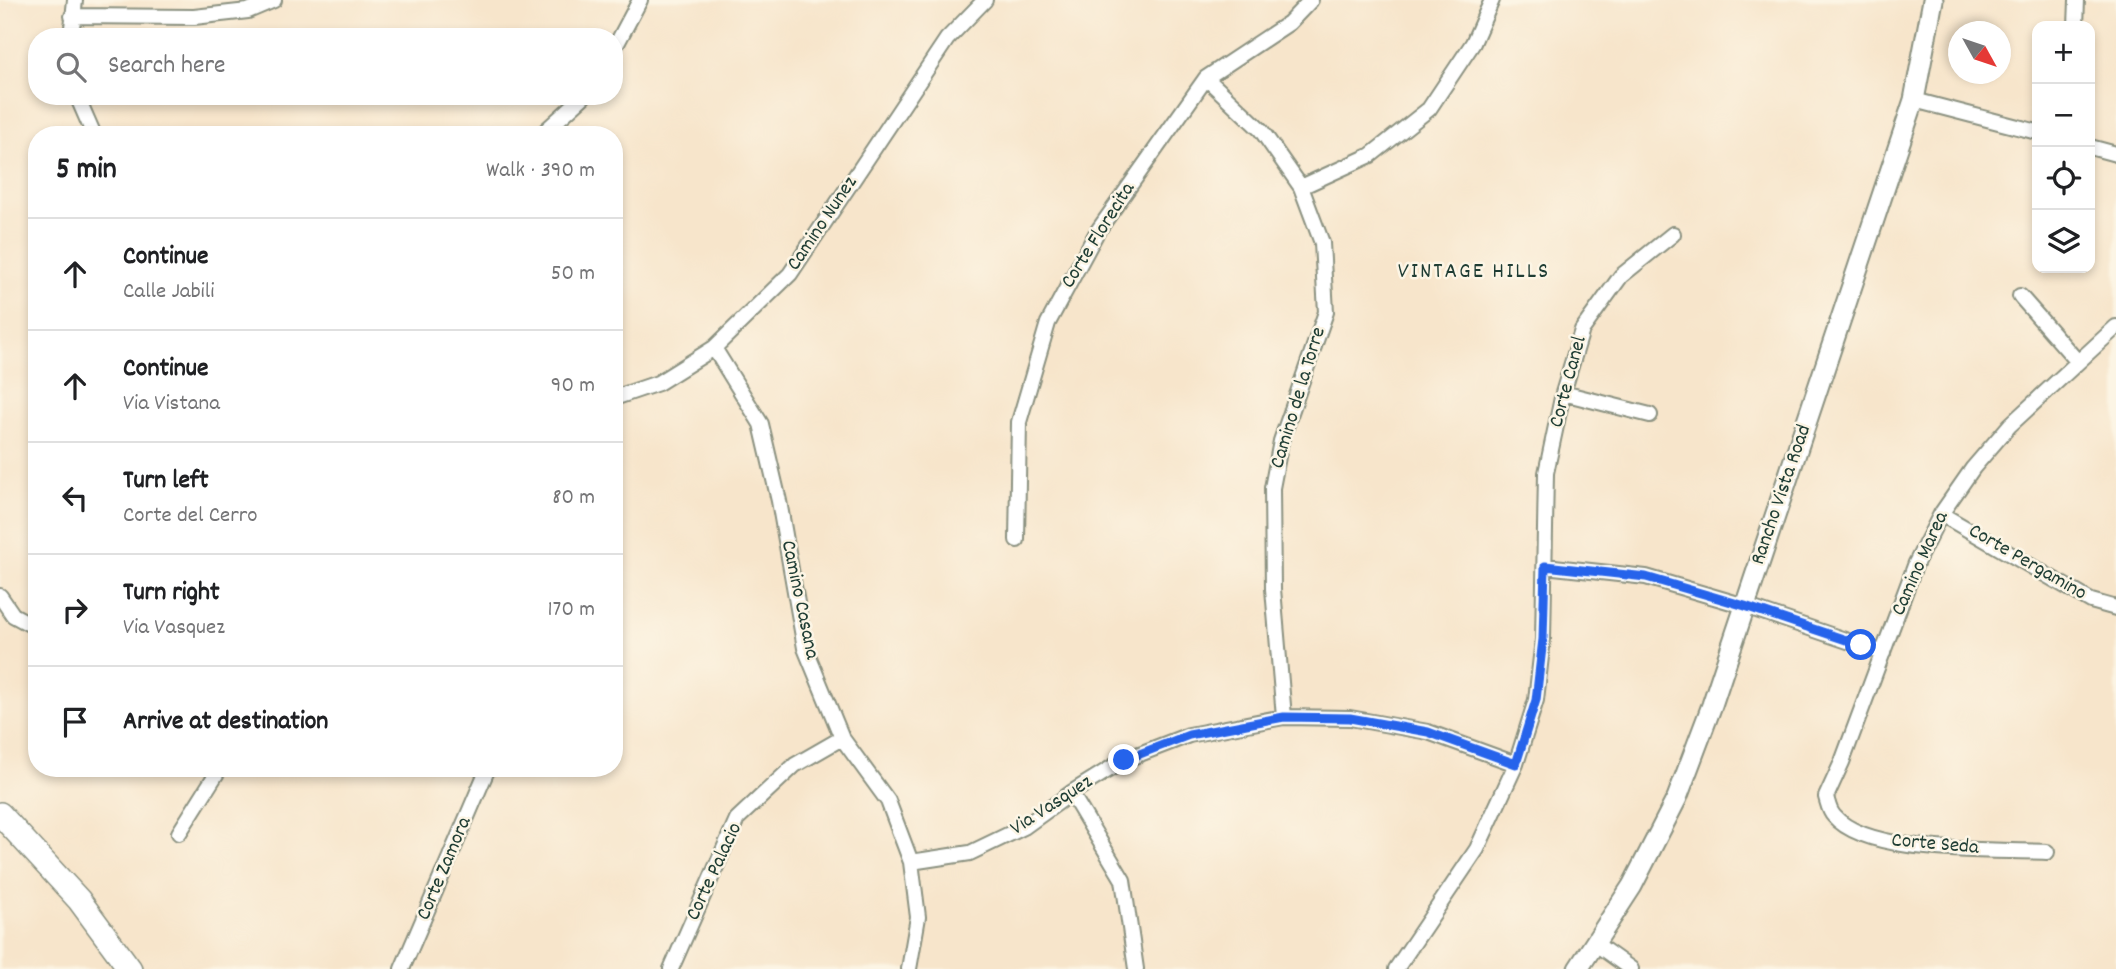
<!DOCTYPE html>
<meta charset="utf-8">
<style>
body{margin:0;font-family:Dekko,sans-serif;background:#f6f6f6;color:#202124}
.controls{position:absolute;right:21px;top:21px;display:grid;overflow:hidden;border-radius:14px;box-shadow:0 4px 10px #0003}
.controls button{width:63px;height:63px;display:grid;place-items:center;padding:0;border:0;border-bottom:2px solid #e0e0e0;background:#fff;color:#202124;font:35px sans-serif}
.compass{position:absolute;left:1948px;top:21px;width:63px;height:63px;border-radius:50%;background:#fff;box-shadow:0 4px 10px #0003;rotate:130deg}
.stop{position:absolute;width:21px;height:21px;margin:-16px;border:5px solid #2563eb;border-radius:50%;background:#fff}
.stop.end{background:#2563eb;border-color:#fff;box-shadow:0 2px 7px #0008}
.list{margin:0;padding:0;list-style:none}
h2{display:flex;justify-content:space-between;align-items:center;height:91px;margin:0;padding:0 28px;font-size:30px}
h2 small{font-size:23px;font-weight:400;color:#757577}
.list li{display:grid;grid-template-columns:46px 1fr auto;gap:21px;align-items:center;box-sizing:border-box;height:112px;padding:0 28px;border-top:2px solid #e0e0e0}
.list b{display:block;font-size:26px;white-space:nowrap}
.list p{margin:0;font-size:23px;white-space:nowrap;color:#757577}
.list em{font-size:23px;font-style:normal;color:#757577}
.icon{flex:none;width:38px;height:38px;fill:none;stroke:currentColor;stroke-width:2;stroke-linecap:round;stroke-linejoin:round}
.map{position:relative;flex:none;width:2116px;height:969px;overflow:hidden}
.search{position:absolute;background:#fff;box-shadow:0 4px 10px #0003;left:28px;top:28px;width:595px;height:77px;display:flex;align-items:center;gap:18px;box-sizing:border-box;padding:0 24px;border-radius:28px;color:#757577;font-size:26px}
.panel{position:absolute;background:#fff;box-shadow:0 4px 10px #0003;left:28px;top:126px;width:595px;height:651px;border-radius:28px}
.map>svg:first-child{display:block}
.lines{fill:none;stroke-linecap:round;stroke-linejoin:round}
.minor-casing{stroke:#8b9180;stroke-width:18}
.secondary-casing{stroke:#8b9180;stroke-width:23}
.primary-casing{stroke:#8b9180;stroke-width:26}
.minor{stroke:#fff;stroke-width:14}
.secondary{stroke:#fff;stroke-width:19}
.primary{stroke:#fff;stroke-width:23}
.route{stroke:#2563eb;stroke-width:9}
.labels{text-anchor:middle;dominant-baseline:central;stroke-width:5;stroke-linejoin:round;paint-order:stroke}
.street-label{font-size:21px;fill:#1f3d34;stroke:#fcf5e5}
.neighbourhood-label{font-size:23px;letter-spacing:2px;fill:#1f3d34;stroke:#fcf5e5}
</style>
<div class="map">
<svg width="2116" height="969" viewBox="0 0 2116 969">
<rect width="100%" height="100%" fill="#fcf5e5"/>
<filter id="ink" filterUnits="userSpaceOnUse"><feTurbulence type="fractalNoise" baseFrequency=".0143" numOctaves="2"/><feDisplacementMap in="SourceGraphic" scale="14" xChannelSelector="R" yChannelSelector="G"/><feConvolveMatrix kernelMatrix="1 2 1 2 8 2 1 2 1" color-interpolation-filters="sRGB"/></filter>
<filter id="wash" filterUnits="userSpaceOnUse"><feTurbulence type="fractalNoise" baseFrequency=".00686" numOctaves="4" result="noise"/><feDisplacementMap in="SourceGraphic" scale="28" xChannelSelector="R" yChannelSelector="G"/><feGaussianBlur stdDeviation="1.57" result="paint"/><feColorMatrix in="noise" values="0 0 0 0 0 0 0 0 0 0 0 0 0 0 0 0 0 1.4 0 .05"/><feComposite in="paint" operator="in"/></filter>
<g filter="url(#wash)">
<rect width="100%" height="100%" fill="#f7e5cb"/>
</g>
<g filter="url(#ink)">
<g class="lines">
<g class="minor-casing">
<path id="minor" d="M72 16 194 17 248 11 274 0
M2076 26 2077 0
M71 37 75 0
M614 49 640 0
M1206 78 1261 130 1301 187 1322 243 1326 312 1281 441 1272 488 1273 589 1284 717
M77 96 94 135
M1914 100 2037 132
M541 135 584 96
M2090 147 2116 154
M1301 187 1371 155 1429 109 1473 43 1492 0
M2020 296 2078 362
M714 348 761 424 779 501 805 648 842 738 888 801 911 862 918 917 909 969
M1563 393 1650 415
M614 398 658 383 714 348 790 274 947 39 985 0
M1941 514 2091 601 2116 608
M1017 540 1019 422 1048 323 1097 232 1206 78 1289 23 1311 0
M1545 566 1646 577 1745 606 1883 653
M0 596 13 615 37 628
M1071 793 1123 880 1136 969
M179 833 220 768
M2047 852C1995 849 1868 856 1834 816 1829 811 1828 803 1826 797L1842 762 1916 563 1941 514 1973 468 2010 425 2116 327
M911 862 970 853 1024 827 1071 793 1124 760 1189 735 1284 717 1350 718 1428 732 1516 764
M1596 944 1631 969
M402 969 488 768
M671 969 737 819 795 765 842 738
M1396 969 1477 849 1516 764 1536 700 1543 639 1546 473 1563 393 1582 330 1621 276 1673 234"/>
</g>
<g class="secondary-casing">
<path id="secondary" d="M1578 969 1632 886 1677 798 1712 705 1914 100 1933 0"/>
</g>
<g class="primary-casing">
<path id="primary" d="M0 814 79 900 130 969"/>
</g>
<use href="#minor" class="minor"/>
<use href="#secondary" class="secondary"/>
<use href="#primary" class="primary"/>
</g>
</g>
<g class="lines" filter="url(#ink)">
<path class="route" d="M1124 760 1189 735 1284 717 1350 718 1428 732 1516 764 1536 700 1543 639 1545 566 1646 577 1745 606 1861 645"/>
</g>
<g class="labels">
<g class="street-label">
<text transform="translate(823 224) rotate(-56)">Camino Nunez</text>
<text transform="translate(1099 236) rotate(-58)">Corte Florecita</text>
<text transform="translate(1569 382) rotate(-75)">Corte Canel</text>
<text transform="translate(1299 398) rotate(-73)">Camino de la Torre</text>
<text transform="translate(1782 495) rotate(-71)">Rancho Vista Road</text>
<text transform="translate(2027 563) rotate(30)">Corte Pergamino</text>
<text transform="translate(1921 564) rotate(-66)">Camino Marea</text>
<text transform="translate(799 600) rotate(78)">Camino Casana</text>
<text transform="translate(1052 806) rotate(-33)">Via Vasquez</text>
<text transform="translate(1935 845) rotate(5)">Corte Seda</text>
<text transform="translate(445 869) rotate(-67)">Corte Zamora</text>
<text transform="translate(715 872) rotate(-65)">Corte Palacio</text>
</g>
<g class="neighbourhood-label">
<text x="1474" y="272">VINTAGE HILLS</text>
</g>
</g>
</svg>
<div class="controls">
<button>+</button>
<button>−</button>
<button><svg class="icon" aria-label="locate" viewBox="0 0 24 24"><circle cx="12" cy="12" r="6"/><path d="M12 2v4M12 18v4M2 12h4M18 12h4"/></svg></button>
<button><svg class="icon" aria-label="layers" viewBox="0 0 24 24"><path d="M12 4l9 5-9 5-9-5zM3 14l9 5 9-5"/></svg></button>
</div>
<svg class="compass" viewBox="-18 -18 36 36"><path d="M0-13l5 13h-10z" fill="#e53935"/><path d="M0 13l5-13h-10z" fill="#757577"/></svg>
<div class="stop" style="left:1861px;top:645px"></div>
<div class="stop end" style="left:1124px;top:760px"></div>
<div class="search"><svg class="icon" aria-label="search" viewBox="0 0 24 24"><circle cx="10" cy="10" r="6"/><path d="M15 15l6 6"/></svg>Search here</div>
<section class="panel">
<h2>5 min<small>Walk · 390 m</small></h2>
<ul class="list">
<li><svg class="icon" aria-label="ahead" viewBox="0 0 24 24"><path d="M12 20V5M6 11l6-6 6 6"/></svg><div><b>Continue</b><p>Calle Jabili</p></div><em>50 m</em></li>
<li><svg class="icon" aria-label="ahead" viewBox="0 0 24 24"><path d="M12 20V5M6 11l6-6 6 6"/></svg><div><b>Continue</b><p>Via Vistana</p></div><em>90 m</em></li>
<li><svg class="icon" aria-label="left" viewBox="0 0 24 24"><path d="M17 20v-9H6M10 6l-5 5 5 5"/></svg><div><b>Turn left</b><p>Corte del Cerro</p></div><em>80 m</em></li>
<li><svg class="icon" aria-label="right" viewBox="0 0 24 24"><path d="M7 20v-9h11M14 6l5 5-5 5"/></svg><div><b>Turn right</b><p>Via Vasquez</p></div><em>170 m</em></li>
<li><svg class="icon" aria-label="arrive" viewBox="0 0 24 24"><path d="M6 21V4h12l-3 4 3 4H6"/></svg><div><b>Arrive at destination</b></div></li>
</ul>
</section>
</div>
